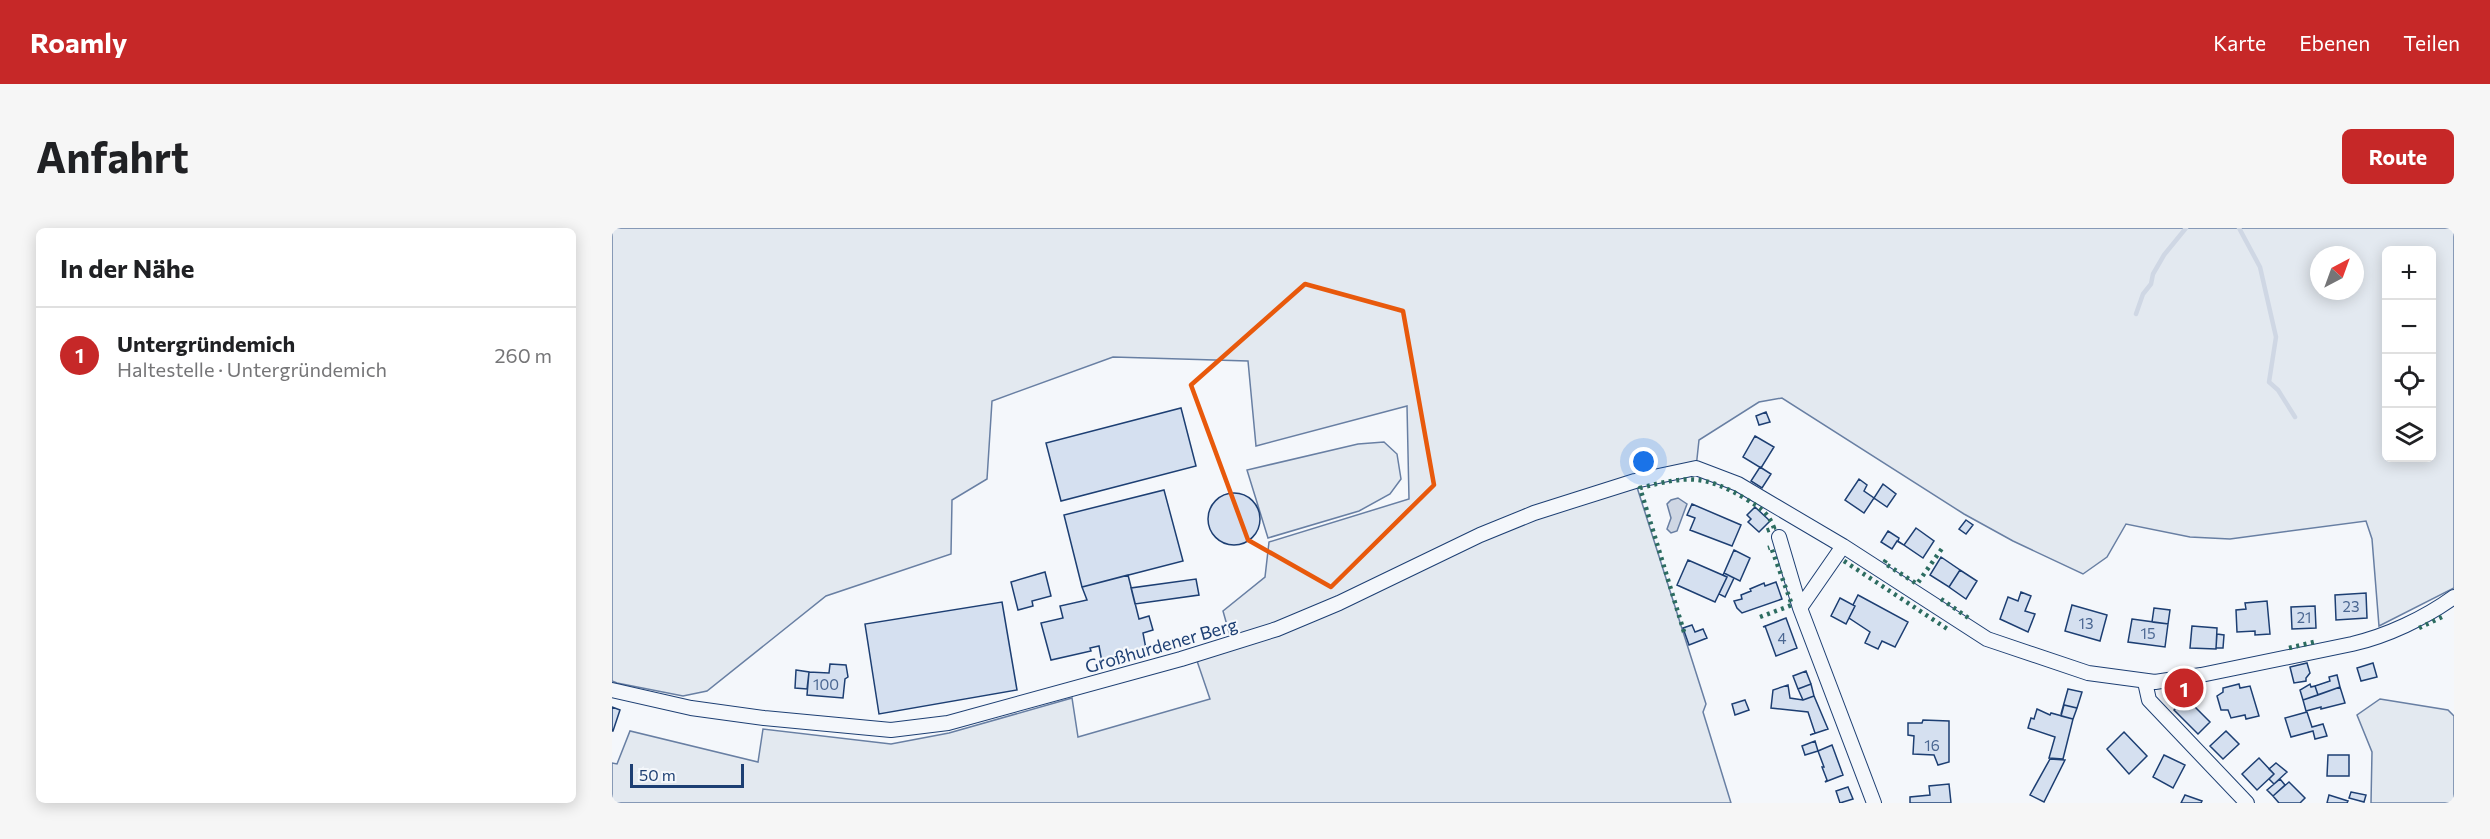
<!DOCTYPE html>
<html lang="de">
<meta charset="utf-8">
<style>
body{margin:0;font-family:Commissioner,sans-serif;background:#f6f6f6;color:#202124}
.controls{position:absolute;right:18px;top:18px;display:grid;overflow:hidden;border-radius:9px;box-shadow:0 3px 15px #0003}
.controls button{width:54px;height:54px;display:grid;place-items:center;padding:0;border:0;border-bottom:2px solid #e0e0e0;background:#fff;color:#202124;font:30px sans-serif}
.compass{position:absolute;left:1698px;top:18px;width:54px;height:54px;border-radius:50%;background:#fff;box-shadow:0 3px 15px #0003;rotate:41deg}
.scale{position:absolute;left:18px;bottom:15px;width:114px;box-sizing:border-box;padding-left:6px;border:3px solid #1d3f73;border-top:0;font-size:16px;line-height:21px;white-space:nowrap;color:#1d3f73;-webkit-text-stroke:4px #f4f7fb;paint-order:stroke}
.you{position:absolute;left:1032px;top:234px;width:21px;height:21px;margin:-15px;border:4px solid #fff;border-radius:50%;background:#1a73e8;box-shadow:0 0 0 9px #1a73e833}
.badge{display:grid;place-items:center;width:39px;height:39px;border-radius:50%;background:#c62828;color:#fff;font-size:20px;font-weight:700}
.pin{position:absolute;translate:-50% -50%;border:3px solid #fff;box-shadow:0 2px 6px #0006}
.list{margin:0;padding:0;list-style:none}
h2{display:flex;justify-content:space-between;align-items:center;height:78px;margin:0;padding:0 24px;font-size:26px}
h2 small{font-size:20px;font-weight:400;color:#757577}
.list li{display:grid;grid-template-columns:39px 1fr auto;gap:18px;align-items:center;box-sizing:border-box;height:96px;padding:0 24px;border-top:2px solid #e0e0e0}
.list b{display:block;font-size:22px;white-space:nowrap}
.list p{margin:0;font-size:20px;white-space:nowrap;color:#757577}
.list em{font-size:20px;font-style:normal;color:#757577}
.icon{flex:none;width:33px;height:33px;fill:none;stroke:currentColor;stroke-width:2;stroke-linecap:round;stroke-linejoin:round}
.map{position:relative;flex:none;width:1842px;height:575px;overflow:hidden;border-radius:9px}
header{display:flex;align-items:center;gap:36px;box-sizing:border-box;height:84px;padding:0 30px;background:#c62828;color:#fff}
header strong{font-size:28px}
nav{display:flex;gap:33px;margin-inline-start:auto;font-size:21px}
.intro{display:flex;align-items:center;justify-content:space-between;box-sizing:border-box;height:144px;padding:0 36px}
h1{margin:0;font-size:42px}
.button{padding:15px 27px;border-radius:9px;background:#c62828;color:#fff;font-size:21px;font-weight:700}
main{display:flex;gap:36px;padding:0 36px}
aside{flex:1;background:#fff;border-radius:9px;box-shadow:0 3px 15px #0003}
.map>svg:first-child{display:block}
.green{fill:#e3e9f0;stroke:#687fa3;stroke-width:1.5;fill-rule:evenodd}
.water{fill:#cfd7e4;stroke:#687fa3;stroke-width:1.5}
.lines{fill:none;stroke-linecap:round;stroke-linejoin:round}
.stream{stroke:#cfd7e4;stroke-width:4.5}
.building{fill:#d5e0f0;stroke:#1d3f73;stroke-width:1.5}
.street-casing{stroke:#1d3f73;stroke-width:16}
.street{stroke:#f4f7fb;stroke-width:14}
.hedge{stroke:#2c6c60;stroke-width:4.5;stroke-dasharray:3 4.5;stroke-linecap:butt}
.marked{fill:none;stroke:#e8590c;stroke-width:4.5;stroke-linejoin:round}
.labels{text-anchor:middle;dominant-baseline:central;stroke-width:4.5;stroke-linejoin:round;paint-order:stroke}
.number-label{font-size:15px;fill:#4b6792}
.street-label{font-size:18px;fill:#1d3f73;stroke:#f4f7fb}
</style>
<header>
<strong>Roamly</strong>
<nav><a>Karte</a><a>Ebenen</a><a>Teilen</a></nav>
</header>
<div class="intro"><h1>Anfahrt</h1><a class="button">Route</a></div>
<main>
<aside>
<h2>In der Nähe<small></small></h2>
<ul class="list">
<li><span class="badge">1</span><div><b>Untergründemich</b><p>Haltestelle · Untergründemich</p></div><em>260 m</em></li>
</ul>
</aside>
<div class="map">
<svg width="1842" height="575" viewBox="0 0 1842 575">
<rect width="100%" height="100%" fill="#f4f7fb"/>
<path class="green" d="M0 0H1842V360L1767 398 1760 311 1754 293 1618 311 1578 309 1514 296 1495 329 1471 346 1401 313 1352 286 1170 170 1147 174 1087 212 1084 240 1023 253 1094 476 1091 484 1119 575H0V535L5 536 18 503 146 534 151 501 279 516 337 505 460 470 466 509 598 471 583 427 620 415 611 383 653 349 657 314 797 271 795 178 644 218 636 133 501 129 380 173 375 251 340 272 339 326 214 368 95 463 71 468 5 455 0 453ZM1774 22H1820V230H1774ZM1707 27H1743V63H1707Z
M772 214 785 226 789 251 778 266 747 283 656 310 635 242 746 216Z
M1768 471 1836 482 1842 488V575H1759L1760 524 1745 487Z"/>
<path class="water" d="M1066 270 1075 276 1065 303 1059 305 1055 301 1059 290 1055 276 1059 272Z"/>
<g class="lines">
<path class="stream" d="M1627 0 1648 39 1664 109 1657 154 1666 162 1683 189
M1524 86 1531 66 1539 56 1541 46 1552 27 1574 0"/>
</g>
<path class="building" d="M569 180 584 238 449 273 434 215Z
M1154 184 1158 194 1147 197 1144 188Z
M1143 208 1162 219 1149 240 1131 229Z
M1148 239 1159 246 1150 260 1139 253Z
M1247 251 1255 257 1252 263 1262 270 1252 285 1233 272Z
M1271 256 1284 266 1275 279 1262 270Z
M552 262 571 333 470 359 452 287Z
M596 291a26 26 0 1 1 52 0a26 26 0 1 1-52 0Z
M1080 276 1129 297 1120 318 1078 302 1083 290 1075 287Z
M1143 279 1158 293 1147 304 1136 294 1139 291 1135 287Z
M1354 292 1361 297 1354 306 1347 301Z
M1304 300 1322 313 1311 330 1292 317Z
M1276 303 1287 310 1286 313 1292 317 1285 313 1280 321 1269 314Z
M1122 322 1138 330 1128 353 1112 345Z
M1329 329 1348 342 1337 359 1318 347Z
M1076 332 1115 349 1103 374 1065 357Z
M1348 342 1365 353 1354 371 1337 359Z
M433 344 439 368 420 373 421 378 406 382 399 354Z
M1112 345 1122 350 1113 369 1107 366 1115 349 1111 347Z
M516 347 527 391 537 388 541 402 531 405 534 421 490 434 487 418 478 420 479 423 439 432 429 395 451 390 448 378 475 372 470 359Z
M584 351 587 367 523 376 519 360Z
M1164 354 1170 371 1130 385 1125 380 1122 373 1130 371 1129 367 1139 363 1138 361 1152 355 1153 358Z
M1409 364 1419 368 1413 383 1423 386 1416 404 1388 391 1396 369 1406 373Z
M1754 365 1755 390 1724 392 1723 367Z
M1246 367 1296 394 1283 419 1270 413 1266 421 1253 415 1258 404 1237 390 1243 378 1241 377Z
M1228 370 1243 378 1234 396 1219 388Z
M1655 373 1658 406 1643 407V403L1625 404 1624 382 1634 381 1633 375Z
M390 374 405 462 267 486 253 396Z
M1460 377 1495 387 1488 413 1453 403Z
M1703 378 1704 400 1680 401 1679 379Z
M1542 380 1558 382 1556 396 1540 394Z
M1174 390 1185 420 1164 428 1153 398 1151 399Z
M1520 391 1556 396 1553 419 1516 414Z
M1080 397 1083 404 1091 401 1095 410 1077 417 1071 400Z
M1580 398 1605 400 1604 421 1578 420Z
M1605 406 1612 407 1611 420H1604Z
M1695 435 1698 445 1694 450V453L1682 455 1678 439Z
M1761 435 1765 449 1749 453 1745 440Z
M218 436 234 437 236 449 233 451 231 470 195 467 197 444 217 445Z
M184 442 197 444 195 461 183 460Z
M1194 443 1199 456 1186 461 1181 448Z
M1725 447 1728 459 1706 467 1703 458 1718 453 1717 449Z
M1199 456 1202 468 1191 472 1186 461Z
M1627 456 1628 460 1638 458 1647 488 1634 491 1633 487 1619 490 1616 482H1609L1605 468 1611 464V460Z
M1698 456 1699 459 1703 458 1706 467 1691 472 1688 462Z
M1176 457 1178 470 1191 472 1202 468 1216 501 1198 507 1203 505 1196 484 1159 480 1161 462Z
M1728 459 1733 475 1709 481V479L1694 483 1691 472Z
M1456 461 1470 464 1465 480 1452 477 1449 486Z
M1574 470 1598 494 1586 506 1562 482Z
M1133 472 1137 482 1123 487 1120 476Z
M1452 477 1465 480 1461 491 1449 488Z
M0 479 8 482 1 503H0Z
M1425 481 1438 487 1439 485 1461 491 1451 531 1437 530 1443 509 1416 500 1419 490 1422 491Z
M1695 484 1700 499 1711 496 1715 508 1703 511 1701 503 1679 509 1673 490Z
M1311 492 1337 493V534L1326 537 1322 527 1301 526 1302 508 1296 507V495H1310Z
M1614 503 1627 516 1611 531 1598 518Z
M1512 504 1535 528 1517 546 1495 521Z
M1203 513 1206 523 1193 527 1190 518Z
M1220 517 1231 547 1213 554 1215 552 1210 539H1212L1206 523Z
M1552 527 1573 537 1561 560 1541 549Z
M1716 527H1737V548H1715Z
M1647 530 1662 546 1645 562 1630 546Z
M1438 531 1453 532 1432 574 1418 567Z
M1664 535 1675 544 1662 556 1657 551 1662 546 1657 541Z
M1668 551 1673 557 1661 568 1655 562Z
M1677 554 1693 570 1688 575H1667L1661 568Z
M1337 556 1339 575H1298V569L1318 567 1317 558Z
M1236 559 1241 571 1228 575 1224 563Z
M1739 564 1754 567 1752 574 1737 570Z
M1573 567 1590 573 1589 575H1569Z
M1717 567 1736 573 1735 575H1715Z"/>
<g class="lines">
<g class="street-casing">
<path id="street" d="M1167 309 1188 380
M1231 318 1188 380 1262 575
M1533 454 1537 472 1635 575
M0 462 79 480 152 490 279 502 336 495 569 431 665 401 727 375 868 307 922 285 1023 253 1084 240 1126 256 1231 318 1375 411 1476 445 1543 454 1589 447 1740 416C1775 408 1813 390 1842 369"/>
</g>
<use href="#street" class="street"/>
<path class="hedge" d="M1274 332 1272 335 1305 356 1331 319
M1232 333 1337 402
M1329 371 1358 391
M1148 389 1180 377 1159 319 1156 320
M1807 400 1834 387
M1072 404 1028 260C1074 248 1092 246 1134 271 1148 280 1156 284 1162 300L1151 304
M1677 420 1702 414"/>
</g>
<path class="marked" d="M693 56 791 83 822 257 719 359 636 312 579 157Z"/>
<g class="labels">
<g class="number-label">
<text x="1739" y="378">23</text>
<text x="1692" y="389">21</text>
<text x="1474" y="395">13</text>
<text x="1536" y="405">15</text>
<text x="1170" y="410">4</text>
<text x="214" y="456">100</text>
<text x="1320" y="517">16</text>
</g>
<g class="street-label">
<text transform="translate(549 417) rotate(-16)">Großhurdener Berg</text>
</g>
</g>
</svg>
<div class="controls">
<button>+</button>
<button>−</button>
<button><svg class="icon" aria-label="locate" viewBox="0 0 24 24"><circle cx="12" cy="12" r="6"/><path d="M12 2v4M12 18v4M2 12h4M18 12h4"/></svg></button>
<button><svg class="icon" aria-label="layers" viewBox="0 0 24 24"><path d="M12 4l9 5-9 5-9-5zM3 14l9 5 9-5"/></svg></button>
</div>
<svg class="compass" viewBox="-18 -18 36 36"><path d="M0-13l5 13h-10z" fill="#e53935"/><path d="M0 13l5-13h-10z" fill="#757577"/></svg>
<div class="scale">50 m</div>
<div class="you"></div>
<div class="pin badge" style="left:1572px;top:460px">1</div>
</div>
</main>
